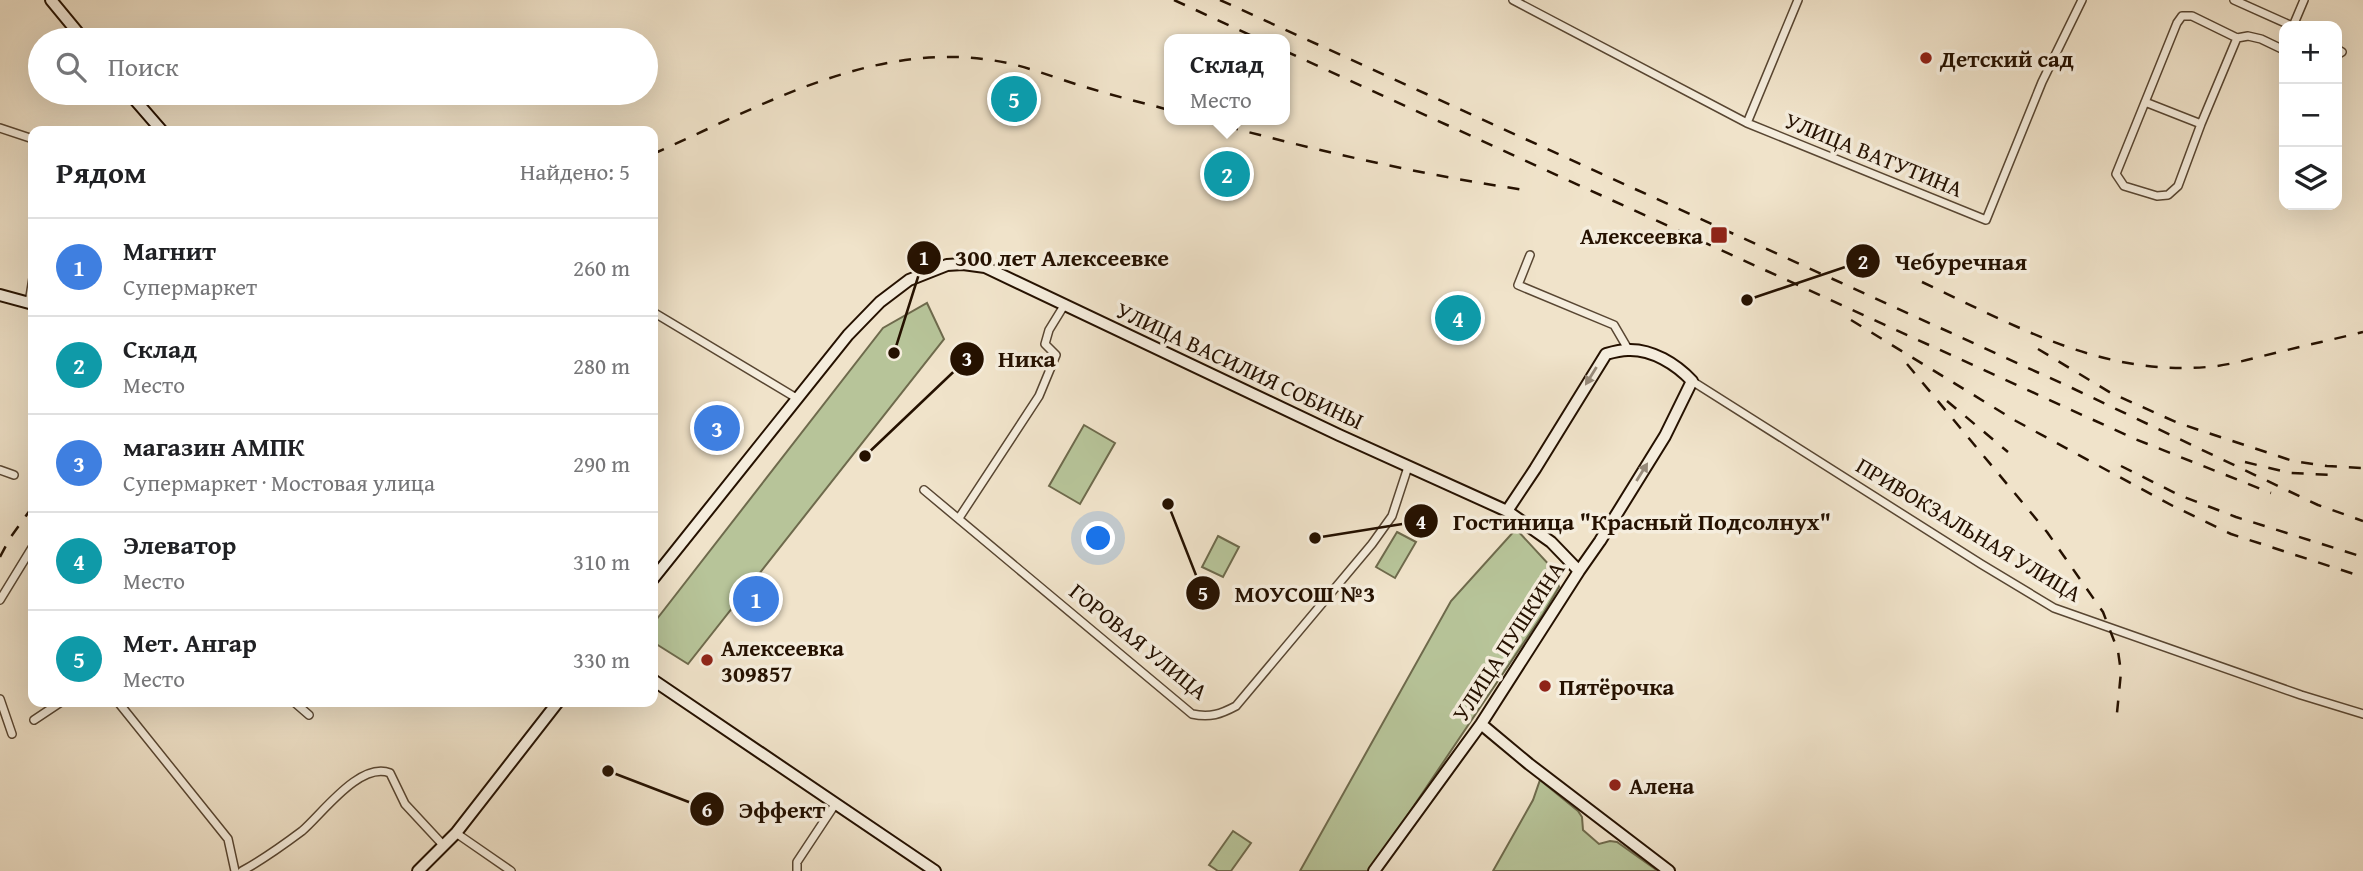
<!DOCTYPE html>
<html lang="ru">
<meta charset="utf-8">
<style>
body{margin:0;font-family:"Gentium Book Plus",serif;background:#f6f6f6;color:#202124}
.controls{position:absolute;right:21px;top:21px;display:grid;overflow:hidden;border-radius:14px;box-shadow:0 7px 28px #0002}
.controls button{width:63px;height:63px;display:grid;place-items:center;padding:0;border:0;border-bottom:2px solid #e0e0e0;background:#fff;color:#202124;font:35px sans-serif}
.you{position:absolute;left:1099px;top:539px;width:24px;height:24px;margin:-18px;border:5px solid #fff;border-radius:50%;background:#1a73e8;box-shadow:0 0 0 10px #1a73e833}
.badge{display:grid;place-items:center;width:46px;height:46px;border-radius:50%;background:#ea580c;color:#fff;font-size:23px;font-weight:700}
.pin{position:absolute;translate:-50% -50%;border:4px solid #fff;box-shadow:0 2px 7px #0006}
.popup{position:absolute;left:1164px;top:34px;width:126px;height:91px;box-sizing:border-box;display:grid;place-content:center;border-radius:14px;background:#fff;filter:drop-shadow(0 2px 5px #0005);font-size:23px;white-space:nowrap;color:#757577}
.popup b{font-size:26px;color:#202124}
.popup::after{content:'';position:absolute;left:50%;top:100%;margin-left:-14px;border:14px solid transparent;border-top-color:#fff}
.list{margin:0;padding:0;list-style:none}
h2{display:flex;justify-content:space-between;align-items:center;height:91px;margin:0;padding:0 28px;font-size:30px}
h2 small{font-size:23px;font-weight:400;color:#757577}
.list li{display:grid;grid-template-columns:46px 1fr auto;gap:21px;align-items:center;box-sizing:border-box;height:98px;padding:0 28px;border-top:2px solid #e0e0e0}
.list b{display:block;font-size:26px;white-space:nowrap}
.list p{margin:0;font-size:23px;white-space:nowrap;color:#757577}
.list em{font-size:23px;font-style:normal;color:#757577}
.icon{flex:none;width:38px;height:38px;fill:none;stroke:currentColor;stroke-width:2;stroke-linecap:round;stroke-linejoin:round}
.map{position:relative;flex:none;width:2363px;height:871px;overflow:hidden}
.search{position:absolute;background:#fff;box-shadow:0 7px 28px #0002;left:28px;top:28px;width:630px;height:77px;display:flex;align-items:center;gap:18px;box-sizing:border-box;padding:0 24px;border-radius:38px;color:#757577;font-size:26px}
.panel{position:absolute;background:#fff;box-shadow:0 7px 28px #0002;left:28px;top:126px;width:630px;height:581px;border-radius:14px}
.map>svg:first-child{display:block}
.green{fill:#b7c499;stroke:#6e6a4c;stroke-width:2}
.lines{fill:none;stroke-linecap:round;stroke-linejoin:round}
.street-casing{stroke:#584632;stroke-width:10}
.secondary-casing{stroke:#251100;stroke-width:14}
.street{stroke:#f5eddd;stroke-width:7}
.secondary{stroke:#f5eddd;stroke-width:10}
.rail{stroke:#251100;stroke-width:2.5;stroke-dasharray:12 12;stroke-linecap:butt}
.oneway{fill:#978a7a}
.poi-dot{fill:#8f2418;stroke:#f5eddd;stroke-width:2.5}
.labels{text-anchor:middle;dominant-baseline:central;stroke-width:7;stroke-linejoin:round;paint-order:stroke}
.poi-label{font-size:23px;font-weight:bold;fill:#251100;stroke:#f5eddd;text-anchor:start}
.street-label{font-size:23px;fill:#251100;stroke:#f5eddd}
.leader{fill:none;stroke:#251100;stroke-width:2.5}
.callout-dot{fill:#251100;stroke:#f5eddd;stroke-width:2.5}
.mark-label{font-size:21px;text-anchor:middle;font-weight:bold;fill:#fff}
.callout-label{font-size:24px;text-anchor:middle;font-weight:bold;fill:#251100;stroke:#f5eddd;stroke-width:7;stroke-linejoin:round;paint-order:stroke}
</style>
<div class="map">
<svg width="2363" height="871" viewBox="0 0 2363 871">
<rect width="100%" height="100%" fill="#f0e3ca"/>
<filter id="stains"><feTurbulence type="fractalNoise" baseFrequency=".00286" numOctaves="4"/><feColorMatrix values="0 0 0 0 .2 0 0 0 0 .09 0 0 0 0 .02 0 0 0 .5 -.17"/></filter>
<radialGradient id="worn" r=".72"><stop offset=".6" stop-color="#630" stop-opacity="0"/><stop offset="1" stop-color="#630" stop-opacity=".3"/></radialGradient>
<path class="green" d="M927 303 944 339 688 664 653 642V624L883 328Z
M1084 425 1115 443 1080 504 1049 486Z
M1516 529 1553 569 1559 587 1543 614 1370 871H1300L1451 601Z
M1397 532 1416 542 1395 578 1376 567Z
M1218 536 1239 547 1223 577 1202 567Z
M1540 780 1578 811 1582 817 1583 830 1599 844 1610 841 1617 842 1658 871H1493L1533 800Z
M1233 831 1251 843 1231 871H1218L1209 865Z"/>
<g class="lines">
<g class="street-casing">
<path id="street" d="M1513 0 1747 123 1986 220 2042 82 2082 0
M2234 0 2292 26
M2293 26 2304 0
M2237 38 2201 124 2178 186 2168 195 2157 196 2124 186 2116 174 2177 23 2182 16H2192L2237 38 2248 36 2261 39 2284 50
M2337 49 2342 52 2337 55
M2145 102 2201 124
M1747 123 1798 0
M0 128 33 139
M1530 255 1518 285 1614 325 1628 349
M29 303 33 278
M653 312 798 399
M1692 381 1981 564 2054 608 2301 695 2363 714
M0 470 14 475
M924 490 1192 714C1210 718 1221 714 1236 706L1372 544 1392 516 1408 467
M959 518 1039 396 1056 355 1045 344 1049 330 1065 304
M0 600 33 546
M0 699 12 734
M118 702 228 839 235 871
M294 702 309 715
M34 720 61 702
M456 833 511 871
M242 871C264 859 282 846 302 831 322 814 360 761 390 773L405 804 444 846
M797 871V862L836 803"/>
</g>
<g class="secondary-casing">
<path id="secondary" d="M51 0 84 40
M129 93 162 131
M0 295 33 304
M653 579 848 335 880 302 909 280 947 265 963 264 985 267 1339 435 1507 511 1551 542 1579 571
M653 680 935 871
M1481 724 1529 764 1669 871
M418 871 456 833 558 702
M1374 871 1481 724 1579 571 1600 541 1665 436 1692 381C1676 364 1652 349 1628 350 1621 350 1613 352 1606 354L1535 469 1507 511"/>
</g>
<use href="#street" class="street"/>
<use href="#secondary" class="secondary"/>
<path class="rail" d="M1174 0 1259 39
M1220 0 2072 388 2318 505 2363 521
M1285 51 2135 439 2271 493
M1203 120C1310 149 1416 174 1525 190
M653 154C768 103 886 33 1016 65 1042 72 1067 82 1092 89 1118 97 1144 103 1169 110
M1922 282C2018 327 2107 379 2217 366 2238 363 2258 357 2279 352 2307 345 2335 339 2363 332
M1851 320 2016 421 2173 506 2231 534 2363 577
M2038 349 2111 393 2178 423 2293 461 2327 466 2363 468
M1907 364 2047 532 2103 612 2118 651 2121 672 2116 723
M1947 401 2008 452
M2245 462 2290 473 2334 475
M2121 466 2179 495 2236 517 2363 557
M0 557 10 538 33 506"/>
</g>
<defs><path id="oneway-solid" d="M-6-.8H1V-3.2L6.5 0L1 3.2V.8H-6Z" transform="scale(1.75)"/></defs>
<g class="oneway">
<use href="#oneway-solid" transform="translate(1591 376) rotate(122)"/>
<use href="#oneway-solid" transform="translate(1642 472) rotate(-58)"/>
</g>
<g class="poi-dot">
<circle cx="1926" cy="58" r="7"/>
<rect x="1710" y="226" width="18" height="18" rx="3.5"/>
<circle cx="707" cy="660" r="7"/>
<circle cx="1545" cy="686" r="7"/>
<circle cx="1615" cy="785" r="7"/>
</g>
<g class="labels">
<g class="poi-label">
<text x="1940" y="58">Детский сад</text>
<text x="1703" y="235" text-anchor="end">Алексеевка</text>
<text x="721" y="647">Алексеевка<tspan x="721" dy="26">309857</tspan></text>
<text x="1559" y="686">Пятёрочка</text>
<text x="1629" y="785">Алена</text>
</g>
<g class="street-label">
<text transform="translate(1874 154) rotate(22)">УЛИЦА ВАТУТИНА</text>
<text transform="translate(1240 365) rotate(25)">УЛИЦА ВАСИЛИЯ СОБИНЫ</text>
<text transform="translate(1969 529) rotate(31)">ПРИВОКЗАЛЬНАЯ УЛИЦА</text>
<text transform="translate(1139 641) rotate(39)">ГОРОВАЯ УЛИЦА</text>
<text transform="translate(1508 641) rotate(-57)">УЛИЦА ПУШКИНА</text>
</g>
</g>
<path class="leader" d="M894 353L924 258M1747 300L1863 261M865 456L967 359M1315 538L1421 521M1168 504L1203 593M608 771L707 809"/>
<g class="callout-dot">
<circle cx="894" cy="353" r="7"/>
<circle cx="1747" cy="300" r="7"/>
<circle cx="865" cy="456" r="7"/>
<circle cx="1315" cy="538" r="7"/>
<circle cx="1168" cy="504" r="7"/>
<circle cx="608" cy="771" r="7"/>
<circle cx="924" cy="258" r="18"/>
<circle cx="1863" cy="261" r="18"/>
<circle cx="967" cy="359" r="18"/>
<circle cx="1421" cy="521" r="18"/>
<circle cx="1203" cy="593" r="18"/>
<circle cx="707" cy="809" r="18"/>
</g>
<g class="mark-label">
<text x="924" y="265">1</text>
<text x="1863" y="269">2</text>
<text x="967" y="366">3</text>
<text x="1421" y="529">4</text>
<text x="1203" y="601">5</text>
<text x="707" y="817">6</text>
</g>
<g class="callout-label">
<text x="1062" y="266">300 лет Алексеевке</text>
<text x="1961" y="270">Чебуречная</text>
<text x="1027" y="367">Ника</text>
<text x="1642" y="530">Гостиница "Красный Подсолнух"</text>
<text x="1305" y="602">МОУСОШ №3</text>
<text x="782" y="818">Эффект</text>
</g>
<rect width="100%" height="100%" filter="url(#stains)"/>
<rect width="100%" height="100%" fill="url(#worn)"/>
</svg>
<div class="controls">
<button>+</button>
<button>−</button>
<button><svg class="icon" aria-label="layers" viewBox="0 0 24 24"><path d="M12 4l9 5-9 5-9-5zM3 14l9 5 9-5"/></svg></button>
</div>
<div class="you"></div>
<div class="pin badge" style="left:756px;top:599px;background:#3f7fe0">1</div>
<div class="pin badge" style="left:1227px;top:174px;background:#0f9aa8">2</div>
<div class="popup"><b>Склад</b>Место</div>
<div class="pin badge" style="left:717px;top:428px;background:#3f7fe0">3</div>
<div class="pin badge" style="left:1458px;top:318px;background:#0f9aa8">4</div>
<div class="pin badge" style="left:1014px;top:99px;background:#0f9aa8">5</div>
<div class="search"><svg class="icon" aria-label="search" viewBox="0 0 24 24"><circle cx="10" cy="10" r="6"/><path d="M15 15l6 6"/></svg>Поиск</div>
<section class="panel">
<h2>Рядом<small>Найдено: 5</small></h2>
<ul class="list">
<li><span class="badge" style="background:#3f7fe0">1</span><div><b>Магнит</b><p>Супермаркет</p></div><em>260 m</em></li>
<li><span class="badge" style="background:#0f9aa8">2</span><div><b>Склад</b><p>Место</p></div><em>280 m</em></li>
<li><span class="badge" style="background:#3f7fe0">3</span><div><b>магазин АМПК</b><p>Супермаркет · Мостовая улица</p></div><em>290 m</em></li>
<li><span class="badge" style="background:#0f9aa8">4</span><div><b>Элеватор</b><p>Место</p></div><em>310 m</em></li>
<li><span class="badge" style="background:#0f9aa8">5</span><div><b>Мет. Ангар</b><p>Место</p></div><em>330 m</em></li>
</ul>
</section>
</div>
